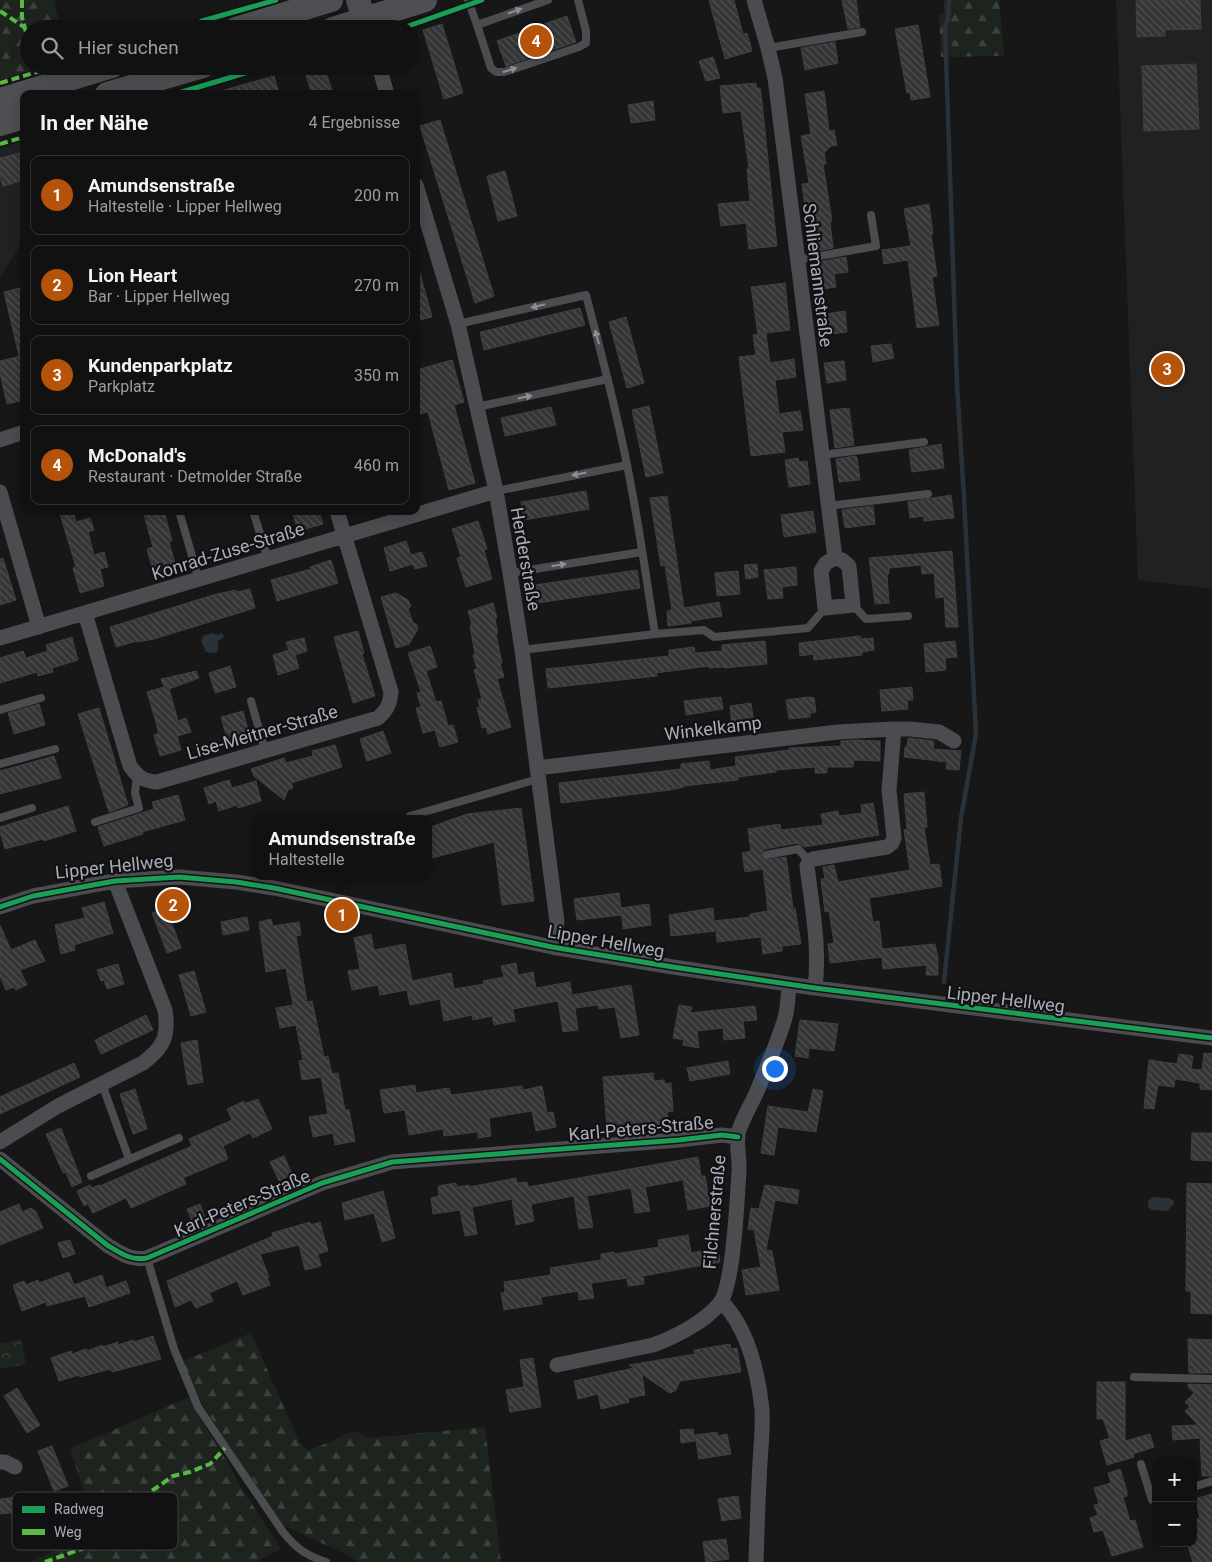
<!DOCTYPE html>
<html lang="de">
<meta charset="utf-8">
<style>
body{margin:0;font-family:Roboto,sans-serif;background:#1e1f1f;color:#f1f3f6}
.controls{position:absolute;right:15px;bottom:15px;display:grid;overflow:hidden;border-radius:10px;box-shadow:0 2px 12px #0003}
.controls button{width:45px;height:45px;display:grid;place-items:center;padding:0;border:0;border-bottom:1px solid #303131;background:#111;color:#f1f3f6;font:25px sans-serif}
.you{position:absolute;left:774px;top:1068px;width:18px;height:18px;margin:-12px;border:4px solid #fff;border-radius:50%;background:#1a73e8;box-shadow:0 0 0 8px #1a73e833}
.badge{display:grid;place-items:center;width:32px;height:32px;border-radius:50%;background:#b45309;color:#fff;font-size:16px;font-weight:700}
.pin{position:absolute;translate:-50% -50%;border:2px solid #fff;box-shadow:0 1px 5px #0006}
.popup{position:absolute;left:252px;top:815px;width:180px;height:65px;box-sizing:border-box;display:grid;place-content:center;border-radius:10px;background:#111;filter:drop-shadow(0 1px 4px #0005);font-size:16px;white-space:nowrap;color:#9c9d9f}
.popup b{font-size:19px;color:#f1f3f6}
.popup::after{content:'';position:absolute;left:50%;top:100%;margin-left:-10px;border:10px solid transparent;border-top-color:#111}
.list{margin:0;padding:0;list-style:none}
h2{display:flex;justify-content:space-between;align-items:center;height:65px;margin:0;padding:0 20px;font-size:21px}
h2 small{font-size:16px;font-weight:400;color:#9c9d9f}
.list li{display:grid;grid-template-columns:32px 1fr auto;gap:15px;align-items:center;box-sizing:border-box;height:80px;margin:0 10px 10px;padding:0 10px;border:1px solid #303131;border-radius:10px}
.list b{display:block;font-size:19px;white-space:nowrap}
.list p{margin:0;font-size:16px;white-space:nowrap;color:#9c9d9f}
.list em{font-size:16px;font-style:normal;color:#9c9d9f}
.icon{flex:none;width:28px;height:28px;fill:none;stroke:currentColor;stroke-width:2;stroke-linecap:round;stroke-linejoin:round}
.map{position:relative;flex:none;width:1212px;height:1562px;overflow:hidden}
.search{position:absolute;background:#111;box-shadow:0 2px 12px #0003;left:20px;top:20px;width:400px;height:55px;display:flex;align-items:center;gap:12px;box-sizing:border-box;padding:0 18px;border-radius:28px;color:#9c9d9f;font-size:19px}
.panel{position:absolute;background:#111;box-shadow:0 2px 12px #0003;left:20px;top:90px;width:400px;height:425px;border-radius:10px}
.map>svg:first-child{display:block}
.built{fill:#212123}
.forest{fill:url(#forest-firs)}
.park{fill:url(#park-crowns)}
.water{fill:#2a3239}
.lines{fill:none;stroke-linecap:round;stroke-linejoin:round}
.stream{stroke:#2a3239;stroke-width:4.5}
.building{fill:url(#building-back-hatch);stroke:#3f4043}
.lane{stroke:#4b4c50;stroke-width:8}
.street{stroke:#4b4c50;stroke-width:15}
.primary{stroke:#4d4f52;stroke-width:24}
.quiet{stroke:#58b947;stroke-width:4;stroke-dasharray:8 4;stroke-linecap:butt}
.cycleway-casing{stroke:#111113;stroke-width:8}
.cycleway{stroke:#1a9f57;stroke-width:5}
.oneway{fill:#8c9099}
.labels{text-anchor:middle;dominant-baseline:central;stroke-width:4.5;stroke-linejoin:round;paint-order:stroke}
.street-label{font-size:18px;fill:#a8adb8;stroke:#111113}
.key{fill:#111113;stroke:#3e4045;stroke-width:1}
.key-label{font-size:14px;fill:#a8adb8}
</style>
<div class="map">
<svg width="1212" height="1562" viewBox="0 0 1212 1562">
<defs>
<pattern id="forest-firs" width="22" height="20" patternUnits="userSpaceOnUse" patternTransform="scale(1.25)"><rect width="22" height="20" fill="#1d241e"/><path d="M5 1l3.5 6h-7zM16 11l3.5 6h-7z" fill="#3b413d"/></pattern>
<pattern id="park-crowns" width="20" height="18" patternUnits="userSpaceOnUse" patternTransform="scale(1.25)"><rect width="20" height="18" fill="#1d241e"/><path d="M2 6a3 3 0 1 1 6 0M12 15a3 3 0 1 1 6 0" fill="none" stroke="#3b413d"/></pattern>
<pattern id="building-back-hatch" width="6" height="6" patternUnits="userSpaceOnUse" patternTransform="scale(1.25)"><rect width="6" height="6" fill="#353536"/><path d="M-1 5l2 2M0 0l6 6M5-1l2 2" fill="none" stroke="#4f5051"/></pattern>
</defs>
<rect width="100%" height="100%" fill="#171717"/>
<path class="built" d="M1116 0H1212V589L1138 580Z
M24 141V236L17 251 0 277V148Z"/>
<path class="forest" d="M0 0H54L61 29H29V66H45L0 80Z
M944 0H999L1004 56 941 57 939 13H944Z
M251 1333 299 1441 308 1451 354 1431 369 1438 485 1427 501 1562H359L343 1553 283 1525 197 1397 183 1361Z
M189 1397C202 1427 224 1451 237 1481L281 1549 256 1562H31L97 1530 70 1449Z"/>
<path class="park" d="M21 1339 26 1364 0 1369V1344Z"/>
<path class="water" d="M212 633 218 635 222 633 224 637 218 641V651L214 653 206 652 201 641 203 636Z
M1153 1197 1169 1198 1174 1201V1204L1167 1211 1152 1210 1148 1207V1201Z"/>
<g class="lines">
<path class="stream" d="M944 982 961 818 976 734 964 497 957 385 945 26 948 19 949 0"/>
</g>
<path class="building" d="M709 0H734L743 34 747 33 752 51 725 59Z
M842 0H856L860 27 848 29Z
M1136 0H1200L1201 29 1165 30V36L1137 37Z
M567 16 576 42 506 66 497 41Z
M442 24 463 93 444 99 423 30Z
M918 25 930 97 911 100 910 92 907 93 895 29Z
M835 42 838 63 805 70 801 48Z
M713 57 720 78 706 81 699 61Z
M1196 64 1199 129 1144 131 1142 66Z
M303 66H324L333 94H312Z
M274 76 279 94H224V90Z
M756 83 757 89 760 88 762 102 777 246 749 249 746 223 721 226 718 204 750 201 747 169H749L741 111 723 113 720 86Z
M824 91 829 131 834 130 837 145 831 146 824 153 826 164H823L832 221 830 222 833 248 811 252 802 184 809 183 801 136 811 134 805 94Z
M653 101 655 120 631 123 628 105Z
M440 120 494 296 475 303 420 126Z
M24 152V180L3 186 0 176V158Z
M505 171 517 216 498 221 487 176Z
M929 204 933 234H931L937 276 932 277 939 325 917 328 908 260 884 264 882 250 911 246 904 209Z
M846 257 848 272 834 274 836 287 816 290 812 263Z
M416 273H420L432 317 416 321Z
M785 283 790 330 758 334 751 287Z
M24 287V400L7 404 0 373V361L21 356H19L4 292Z
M580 308 585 325 484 350 480 332Z
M845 311 847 332 822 335 819 315Z
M626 317 644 383 627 388 609 322Z
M766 334 770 363 794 359 796 377 775 380 779 414 800 411 803 430 782 432 785 452 751 456 739 357 756 355 753 335Z
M891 344 894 358 873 362 871 346Z
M452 360 464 402 454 405 475 483 449 490 428 412 416 415V370Z
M844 361 846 380 827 383 824 363Z
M649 406 663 473 646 477 632 410Z
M551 407 556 425 505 436 501 418Z
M849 408 854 445 835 448 830 410Z
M941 444 944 468 912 472 909 450Z
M855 456 857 457 860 480 839 482 836 459Z
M798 458 799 462 807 461 810 484 789 487 785 460Z
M586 491 589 509 524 520 521 502Z
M951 495 954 518 924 521V516L910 518 908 502Z
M667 496 684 608 719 602 722 616 691 621V623L668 626 667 611 672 610 665 565 661 566 650 498Z
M873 506 875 524 845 528 842 510Z
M59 511H73L76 522 90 518 94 530 88 532 94 555 104 552 108 567 100 569 104 586 80 593 73 568 76 567Z
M143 511H164L172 541 169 542 176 567 154 574 147 549 153 547Z
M292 511H319L323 524 298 531Z
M813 511 816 532 784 537 781 515Z
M478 521 487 549 484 550 492 579 466 587 457 558 461 557 452 529Z
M406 541 411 555 422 552 427 566 415 569 413 564 390 571 384 548Z
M952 551 958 627H946L944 597 936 598 934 573 922 574 921 565 889 568V574H887L889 603 875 604 869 558Z
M3 558 16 600 0 605V559Z
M331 560 338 583 277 601 271 580 311 569 310 567Z
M757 564 758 577 746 579 744 565Z
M796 567 797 585 782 587 783 598 768 599 764 570Z
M637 570 640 588 537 603 535 585Z
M738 571 740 594 717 596 715 573Z
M250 589 255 608 154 639 137 642V641L116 647 110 627 213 595 236 590 237 592Z
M396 593 408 600 411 606 408 609 413 623 416 624 418 629 409 644 396 648 381 597Z
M493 603 497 618 495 619 498 633 496 634 502 663H500L504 677 497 679 511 727 488 734 486 727 482 728 477 708 480 707 478 700 482 699 474 670 477 669 473 655H475L470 625H472L468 611Z
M358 631 364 653 362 654 375 696 353 703 334 637Z
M860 636 861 639 873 638 874 650 862 652V655L814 660 813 654 800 656 799 643Z
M72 637 78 660 52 668 53 672 38 676 37 672 0 683V658L23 651 26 658 48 651 46 645Z
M304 638 307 651 295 655 299 668 278 675 273 655 289 650 286 642Z
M765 641 767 664 724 668V667L709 668V666L656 673 657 676 548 688 546 669 669 656V650L694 647 695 653 722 651V645Z
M955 641 957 657 945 658 946 670 926 672 924 644Z
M430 646 437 667 426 671 436 702 441 701 448 726 453 725 458 742 440 747 435 730 423 733 416 708 421 707 417 693 421 692 408 653Z
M230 666 236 687 215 693 209 673Z
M196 671 199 678 169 689 178 721 186 718 191 732 177 736 181 750 160 756 154 735 159 733 147 692 164 687 161 679Z
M912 687 913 700H907L908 709 882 711 880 690Z
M721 697 723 709 686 715 684 701Z
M808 697 814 698 816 712 810 713V717L789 719 786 700Z
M751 703 754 723 732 726 730 706Z
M39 704 45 725 14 734 8 713Z
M99 708 128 805 109 812 78 714Z
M243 711 249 733 227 738 221 717Z
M383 731 391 753 367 761 360 739Z
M908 738 934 741 933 749 961 751 959 770 946 769 947 762 904 757 905 747H907Z
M856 740 880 741V761L854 760 853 767H827V773H815V767L776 770V772L738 777V780L684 786V787L670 790 561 803 559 783 681 769V764L709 761 710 770 736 766 735 757 789 750V748L841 746V741Z
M335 745 342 767 291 783 293 788 288 790 284 800 254 776 251 769 284 758 286 763 313 756 312 751Z
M54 756 61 778 0 794V771Z
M229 780 232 788 256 781 261 801 238 808 237 805 219 811 216 801 209 804 204 788Z
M924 792 927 827H924L930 865 939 864 942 886 869 898 873 922 879 921 882 949 935 944 938 958V975H926L927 965 883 969 882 957 830 963 828 944 834 943 829 911 825 912 823 896 821 879H825L823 867 834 865 838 882 910 870 904 830 907 829 904 794Z
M178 795 185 820 142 832 143 834 104 846 98 827 154 809 152 802Z
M873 803 879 835 804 847 797 843 765 849 761 853V858L765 860 786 857 793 908H795L801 944 782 946V951L763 954 761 937 717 942 716 931 671 936 669 915 713 908 714 921 750 917V914L768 911 763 869 745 872 742 853 751 851 748 829 780 824 781 830 823 825 821 814 838 811 839 816 862 813 861 805Z
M68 806 76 831 44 841 43 839 5 849 0 832V827Z
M521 808 534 901 502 905 494 842 428 859V828L467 814Z
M619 893 622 915 577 920 574 899Z
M104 902 113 933 74 945 75 950 61 954 55 925 85 918 82 908Z
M649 904 651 925 623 929 621 908Z
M166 907 181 948 167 953 152 913Z
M247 917 249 930 223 935 221 922Z
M271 919 273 926 299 922 301 935 296 936 307 1002 312 1001 324 1057 328 1056 332 1074 338 1073 345 1110H349L355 1141 335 1145 333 1133 313 1137 309 1117 328 1114 321 1077 302 1080 299 1061 303 1060 296 1025 280 1028 276 1008 293 1005 286 968 266 972 259 922Z
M0 925 11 950 35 940 45 961 20 970 27 985 16 990 14 987 6 990 0 976Z
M371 934 374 950 405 944 412 981 451 973 454 989 484 984 483 981 504 977 501 966 516 963 518 975 533 972 536 988 570 982 572 995 631 985 639 1035 621 1038 615 1007 599 1009 598 1005 575 1008 578 1030 563 1032 558 1001 513 1009 515 1021 494 1025 492 1016 473 1020 472 1015 444 1021 440 999 410 1005 407 990 380 995 378 985 352 990 348 971 360 969 354 938Z
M118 964 124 984 107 989 104 980 101 981 97 970Z
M194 971 206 1012 191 1016 179 975Z
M679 1005 692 1007 690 1013 755 1006 757 1020 743 1021 745 1038 724 1040 723 1028 697 1031 699 1048 683 1045 684 1040 673 1038Z
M146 1015 153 1030 101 1054 95 1040Z
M800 1020 838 1024 834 1051 809 1048 808 1058 795 1056Z
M197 1040 203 1082 188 1085 181 1043Z
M1204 1053 1212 1054V1090L1200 1089V1083L1175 1079 1174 1087 1158 1085 1154 1109 1144 1108 1149 1060 1177 1064 1179 1054 1193 1056 1191 1069 1202 1070Z
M728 1061 730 1074 690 1081 687 1068Z
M74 1063 80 1077 0 1114V1097Z
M653 1073 654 1081 664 1080 665 1084 671 1083 673 1111 667 1112 668 1124 607 1128 603 1077Z
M415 1085 416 1093 449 1088 451 1095 522 1086 523 1090 542 1086 547 1113 553 1112 556 1127 536 1131 532 1111 489 1118 491 1136 478 1138V1132L444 1136 443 1129 409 1135 405 1110 384 1113 380 1090Z
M135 1089 147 1129 133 1134 120 1094Z
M813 1089 823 1091 816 1132 778 1127 774 1155 761 1153 768 1106 808 1112Z
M258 1099 272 1129 253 1138 250 1133 223 1146 228 1159 183 1178 186 1184 131 1208 126 1198 93 1213 88 1204 84 1206 77 1191 90 1185 92 1188 99 1185 100 1186 192 1146 189 1139 232 1120 227 1109 244 1101V1104Z
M61 1128 82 1182 72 1187 66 1172 63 1173 46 1134Z
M1192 1133H1212V1161L1191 1160Z
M284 1156 292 1174 279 1181 270 1162Z
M698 1157 701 1176H705L710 1206 688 1210 683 1180 645 1187 650 1211 635 1213 631 1188 587 1196 593 1227 579 1229 574 1196 531 1204 534 1221 516 1225 512 1199 472 1207 477 1234 465 1236 460 1210 433 1214 431 1198 439 1196 438 1186 456 1183 457 1187 469 1185V1187L516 1178 517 1183 527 1182 528 1187Z
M1187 1183 1212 1184V1314L1191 1313V1291H1186Z
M765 1185 799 1190 797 1204 775 1200 766 1250 772 1251 779 1290 746 1295 742 1270 761 1267 754 1230 748 1229 751 1208 759 1209Z
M383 1191 395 1238 382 1242 374 1213 345 1220 342 1203Z
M19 1204 22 1212 31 1208 36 1212 43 1228 0 1245V1212Z
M200 1204 205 1218 193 1223 187 1209Z
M310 1222 311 1225 320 1222 328 1251 318 1254 321 1266 305 1270 299 1245 260 1254 269 1277 267 1278 270 1285 243 1295 237 1281 209 1293 213 1301 196 1308 191 1300 175 1307 167 1281 273 1236 272 1233Z
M688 1235 691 1253 718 1248 720 1262 643 1276 644 1284 628 1286 627 1278 591 1283 594 1298 579 1300 578 1291 541 1297 542 1304 504 1310 501 1293H504L505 1290 504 1282 551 1275 550 1268 601 1260V1254L614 1252V1254L659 1247 658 1240Z
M70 1240 75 1254 63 1258 58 1243Z
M69 1272 74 1285 102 1275 106 1288 126 1281 130 1293 89 1307 85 1296 47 1306 46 1302 22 1311 13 1285 24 1281 26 1285 38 1280 39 1283Z
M153 1336 161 1359 112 1372 110 1369 80 1377 79 1375 59 1381 51 1358 71 1351 72 1354 86 1349 88 1351 102 1345 103 1347 118 1342V1345L133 1340 134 1342Z
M1188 1339 1212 1340V1373H1189Z
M730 1344 731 1349 737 1348 741 1372 680 1381 676 1390 671 1393 668 1392 642 1374 645 1395 628 1398 629 1402 601 1409 598 1394 578 1399 574 1381 634 1368 629 1365 695 1354 694 1350Z
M533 1358 541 1407 510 1412 506 1390 524 1387 520 1360Z
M1097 1382H1125V1441L1150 1434 1154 1447 1133 1454 1134 1457 1107 1465 1100 1441 1110 1438 1103 1419H1097Z
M1188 1384 1212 1385V1476H1202L1200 1438 1173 1440 1172 1426 1198 1425 1185 1411 1190 1407 1185 1402 1194 1393 1188 1387Z
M17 1388 40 1425 27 1433 4 1396Z
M693 1429 695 1441 681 1443 680 1430Z
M717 1432 718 1436 727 1434 731 1454 699 1459 695 1435Z
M52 1446 68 1486 54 1491 38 1451Z
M1120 1469 1127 1491V1496L1123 1497 1130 1521 1135 1520 1143 1547 1112 1556 1103 1530 1094 1532 1090 1518 1098 1515 1094 1505 1099 1504 1094 1488 1111 1483 1108 1473Z
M43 1494 45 1509 0 1514V1499Z
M1212 1494V1562H1193L1187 1543H1193V1520L1200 1518 1195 1499Z
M738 1496 741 1518 722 1521 718 1499Z
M726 1539 729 1559 706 1562 703 1542Z"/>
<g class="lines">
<path class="lane" d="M468 0 477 25 548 0
M477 25 491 68 496 72H504L579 47 586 43V31L578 0
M768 48 862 32
M797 260 876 246 871 215
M458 324 586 295C604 364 622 432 634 502 642 546 648 590 655 634L704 630 714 637 808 628 825 608
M477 407 608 379
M822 455 924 442
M496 491 627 465
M828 506 928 494
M179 511 199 580
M253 511 268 559
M510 573 642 552
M853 605 866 619 908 616
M522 650 655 634
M251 701 265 750
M0 710 41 698
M0 764 55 749
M410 816 538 779
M0 818 32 808
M95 822 139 808 135 793 137 776
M766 855 798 849 809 861
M102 1084 129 1159
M91 1176 179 1138
M147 1258 174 1349 198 1407 283 1532C297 1549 305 1555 326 1562
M1134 1377 1212 1379
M1141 1464 1152 1500 1156 1499
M1193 1487 1212 1481"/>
<path class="street" d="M754 0 768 48 775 78 835 558
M379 66 387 94
M416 185 458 324 496 491 510 573 522 650 557 922 552 947
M0 440 24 432
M0 492 39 627
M835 558 842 560 849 566 853 605 825 608 821 571 826 563Z
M85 613 130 766C138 777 143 781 157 782L378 718C387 710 390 704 391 692L337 511
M0 638 496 491
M894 729H910L939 732 954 741
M537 768 838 732 894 729 889 790 894 838 892 843 887 847 813 859 809 861 807 866C812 907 820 947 815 988
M0 907 33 896 115 881 179 877 236 882 274 888 552 947 673 967 815 988 1212 1038
M0 1142 58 1106 143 1063C164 1047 169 1036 165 1010L115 881
M0 1159 107 1245C120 1253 131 1261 147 1258L322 1183 392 1162 679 1140 722 1135 738 1137
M721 1301C748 1328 758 1372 762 1410 763 1427 761 1446 760 1463 758 1496 757 1529 756 1562
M557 1365 653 1345C675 1337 705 1322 720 1303 734 1284 737 1198 739 1172 740 1160 736 1146 738 1134 742 1118 752 1104 758 1089 767 1066 778 1042 785 1018 788 1007 788 995 789 984
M0 1462H5L15 1467"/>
<path class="primary" d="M358 0 364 19
M236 29 331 0
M333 29 425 0
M107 94 203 66
M0 100 112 66
M0 124 24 117"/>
<path class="quiet" d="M22 0V17L29 44
M0 11 24 27
M0 83 57 66
M0 144 24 137
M45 1562 101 1542 111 1533 146 1495 173 1476 190 1472 210 1464 225 1448"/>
<g class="cycleway-casing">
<path id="cycleway" d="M187 29 202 21 276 0
M400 29 482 0
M175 94 269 66
M0 907 33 896 115 881 179 877 236 882 274 888 552 947 673 967 815 988 1212 1038
M0 1159 107 1245C120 1253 131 1261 147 1258L322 1183 392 1162 679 1140 722 1135 738 1137"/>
</g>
<use href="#cycleway" class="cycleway"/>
</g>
<defs><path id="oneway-solid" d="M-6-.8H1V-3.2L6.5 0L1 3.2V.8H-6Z" transform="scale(1.25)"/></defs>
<g class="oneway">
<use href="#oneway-solid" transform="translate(515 11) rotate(-19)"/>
<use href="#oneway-solid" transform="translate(510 70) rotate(-17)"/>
<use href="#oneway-solid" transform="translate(538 306) rotate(167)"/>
<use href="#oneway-solid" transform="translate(597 337) rotate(-105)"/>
<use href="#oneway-solid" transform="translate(525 397) rotate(-12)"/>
<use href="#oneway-solid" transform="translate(579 474) rotate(169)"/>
<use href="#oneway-solid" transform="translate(559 565) rotate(-9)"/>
</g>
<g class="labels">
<g class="street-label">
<text transform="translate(818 275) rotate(83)">Schliemannstraße</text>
<text transform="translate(228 551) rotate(-17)">Konrad-Zuse-Straße</text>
<text transform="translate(526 559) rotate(80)">Herderstraße</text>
<text transform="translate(713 728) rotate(-7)">Winkelkamp</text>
<text transform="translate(262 732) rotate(-16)">Lise-Meitner-Straße</text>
<text transform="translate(114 866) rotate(-6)">Lipper Hellweg</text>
<text transform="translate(606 941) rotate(10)">Lipper Hellweg</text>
<text transform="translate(1006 999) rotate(7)">Lipper Hellweg</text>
<text transform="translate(641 1128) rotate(-5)">Karl-Peters-Straße</text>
<text transform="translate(242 1203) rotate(-23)">Karl-Peters-Straße</text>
<text transform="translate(714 1212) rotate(-85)">Filchnerstraße</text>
</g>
</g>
<rect x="12" y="1492" width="166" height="58" rx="8" class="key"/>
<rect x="22" y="1506" width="23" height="7" fill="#1a9f57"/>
<rect x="22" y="1529" width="23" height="6" fill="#58b947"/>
<g class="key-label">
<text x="54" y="1514">Radweg</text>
<text x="54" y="1537">Weg</text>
</g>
</svg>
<div class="controls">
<button>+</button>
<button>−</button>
</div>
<div class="you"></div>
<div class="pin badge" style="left:342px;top:915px">1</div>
<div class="popup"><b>Amundsenstraße</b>Haltestelle</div>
<div class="pin badge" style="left:173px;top:905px">2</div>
<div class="pin badge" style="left:1167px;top:369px">3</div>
<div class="pin badge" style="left:536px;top:41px">4</div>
<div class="search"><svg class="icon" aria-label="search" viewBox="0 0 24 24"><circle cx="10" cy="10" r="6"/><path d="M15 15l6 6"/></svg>Hier suchen</div>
<section class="panel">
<h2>In der Nähe<small>4 Ergebnisse</small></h2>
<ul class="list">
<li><span class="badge">1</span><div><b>Amundsenstraße</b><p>Haltestelle · Lipper Hellweg</p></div><em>200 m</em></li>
<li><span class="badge">2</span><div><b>Lion Heart</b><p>Bar · Lipper Hellweg</p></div><em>270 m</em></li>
<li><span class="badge">3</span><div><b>Kundenparkplatz</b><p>Parkplatz</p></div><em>350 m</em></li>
<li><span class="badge">4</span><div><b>McDonald's</b><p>Restaurant · Detmolder Straße</p></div><em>460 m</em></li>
</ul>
</section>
</div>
